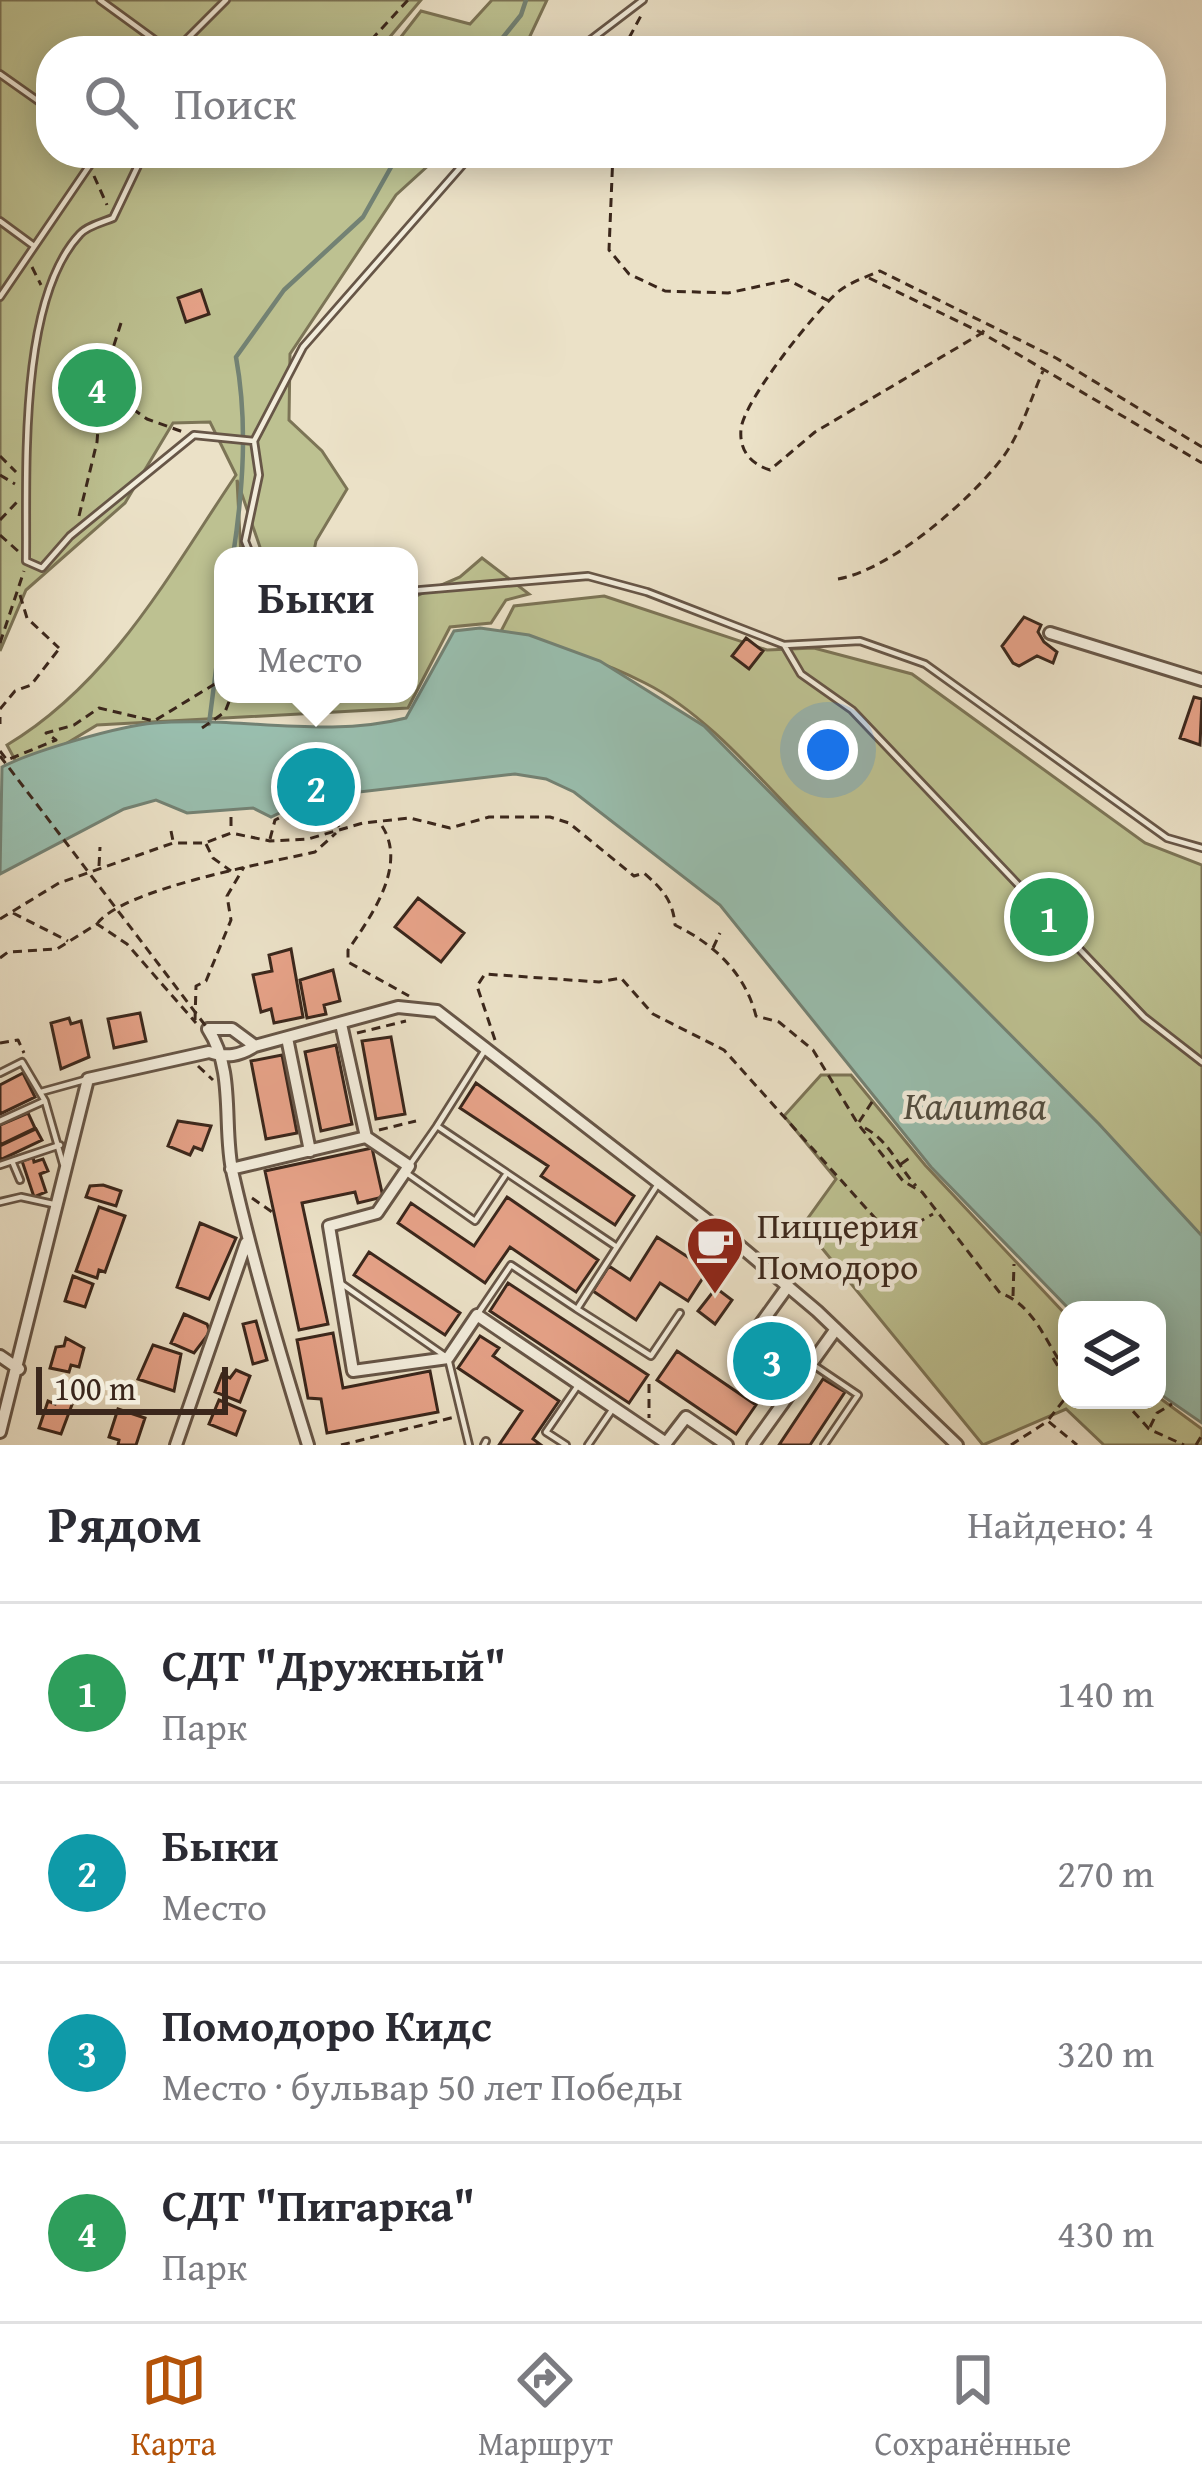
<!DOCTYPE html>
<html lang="ru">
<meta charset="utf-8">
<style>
body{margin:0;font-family:"Gentium Book Plus",serif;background:#f7f7f7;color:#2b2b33}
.controls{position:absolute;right:36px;bottom:36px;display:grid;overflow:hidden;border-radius:24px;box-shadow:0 6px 30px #0003}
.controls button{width:108px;height:108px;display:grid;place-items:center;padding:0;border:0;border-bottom:3px solid #e1e1e2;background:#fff;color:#2b2b33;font:60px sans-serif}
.scale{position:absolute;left:36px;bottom:30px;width:192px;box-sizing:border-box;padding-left:12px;border:6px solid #3b271c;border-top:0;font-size:33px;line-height:42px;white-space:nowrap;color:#3b271c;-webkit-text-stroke:9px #f2ecdb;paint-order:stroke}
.you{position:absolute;left:828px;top:750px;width:42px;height:42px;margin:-30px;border:9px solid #fff;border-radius:50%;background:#1a73e8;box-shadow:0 0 0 18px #1a73e833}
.badge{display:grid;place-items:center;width:78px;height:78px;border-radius:50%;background:#b45309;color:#fff;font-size:39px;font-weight:700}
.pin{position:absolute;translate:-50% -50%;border:6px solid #fff;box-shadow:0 3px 12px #0006}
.popup{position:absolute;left:214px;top:547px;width:204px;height:156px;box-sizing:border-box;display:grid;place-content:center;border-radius:24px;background:#fff;filter:drop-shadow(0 3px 9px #0005);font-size:39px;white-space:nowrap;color:#7c7c81}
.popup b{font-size:45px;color:#2b2b33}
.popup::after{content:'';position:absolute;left:50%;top:100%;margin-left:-24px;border:24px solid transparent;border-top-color:#fff}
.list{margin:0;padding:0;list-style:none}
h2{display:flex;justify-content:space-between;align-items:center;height:156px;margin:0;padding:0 48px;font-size:51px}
h2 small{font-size:39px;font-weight:400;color:#7c7c81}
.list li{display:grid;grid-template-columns:78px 1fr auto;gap:36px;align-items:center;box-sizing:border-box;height:180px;padding:0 48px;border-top:3px solid #e1e1e2}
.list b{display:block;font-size:45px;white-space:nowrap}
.list p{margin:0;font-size:39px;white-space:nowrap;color:#7c7c81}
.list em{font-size:39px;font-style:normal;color:#7c7c81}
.icon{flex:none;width:66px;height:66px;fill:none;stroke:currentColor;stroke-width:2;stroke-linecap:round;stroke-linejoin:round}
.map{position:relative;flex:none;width:1202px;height:1445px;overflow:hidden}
.search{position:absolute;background:#fff;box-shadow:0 6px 30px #0003;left:36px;right:36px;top:36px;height:132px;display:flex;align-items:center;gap:30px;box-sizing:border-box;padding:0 42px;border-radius:48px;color:#7c7c81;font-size:45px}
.sheet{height:876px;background:#fff}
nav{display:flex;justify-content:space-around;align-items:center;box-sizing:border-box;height:168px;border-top:3px solid #e1e1e2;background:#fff;font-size:33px;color:#7c7c81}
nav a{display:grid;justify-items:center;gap:6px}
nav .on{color:#b45309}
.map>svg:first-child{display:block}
.green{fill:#bdc191;stroke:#7c7456;stroke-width:3}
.water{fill:#99beae;stroke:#738274;stroke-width:3}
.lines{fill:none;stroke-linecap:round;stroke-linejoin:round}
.stream{stroke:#738274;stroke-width:4.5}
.building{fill:#e6a288;stroke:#3b271c;stroke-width:3}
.service-casing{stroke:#675647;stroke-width:10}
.minor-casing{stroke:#675647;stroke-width:16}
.path{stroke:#3b271c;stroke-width:3;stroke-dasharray:9 6;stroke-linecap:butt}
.service{stroke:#f2ecdb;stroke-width:4.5}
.minor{stroke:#f2ecdb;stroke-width:10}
.path-bridge{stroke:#3b271c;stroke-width:3;stroke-dasharray:9 6;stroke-linecap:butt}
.labels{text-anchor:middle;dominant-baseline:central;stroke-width:9;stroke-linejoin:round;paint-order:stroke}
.poi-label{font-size:36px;fill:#3b271c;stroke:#f2ecdb;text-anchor:start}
.water-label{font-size:39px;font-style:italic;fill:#524d40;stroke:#f2ecdb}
</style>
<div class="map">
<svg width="1202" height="1445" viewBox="0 0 1202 1445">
<rect width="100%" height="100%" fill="#ebe1c7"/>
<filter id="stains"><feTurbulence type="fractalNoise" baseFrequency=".00167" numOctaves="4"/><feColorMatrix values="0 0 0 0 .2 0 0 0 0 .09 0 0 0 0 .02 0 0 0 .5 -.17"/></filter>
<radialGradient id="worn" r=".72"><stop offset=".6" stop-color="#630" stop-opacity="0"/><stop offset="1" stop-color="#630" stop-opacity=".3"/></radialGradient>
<path class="green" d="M0 0H421L378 51H51V153H442L396 195 290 354 289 420 322 451 347 489 316 541 313 556H263L237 480 241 556H223V694H409V599L460 577 482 558 529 594 506 600 491 623 450 627 408 708 97 725 21 771 7 745C111 683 170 573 236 475L210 422 173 423 125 503 26 590 0 651Z
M492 0H547L523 51H390L421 11 470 24Z
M604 596 767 650 814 648 912 674 1145 843 1202 865V1243C1070 1109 946 968 814 834 764 784 709 715 645 683 600 660 548 644 498 637L514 606Z
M821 1075H851L925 1165 1067 1316V1400H1157V1396L1202 1429V1445H1104L1066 1409 983 1445 803 1225 836 1179 784 1116Z"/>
<path class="water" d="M480 628 529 635 600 661 704 726 1099 1124 1202 1236V1423L1157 1392V1310H1070L931 1167 720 905 574 792 546 779 515 774 325 796 311 784 298 790 294 806 271 817 253 808 187 813 156 800 124 809 0 874 2 767C33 751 119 726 154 723 237 716 325 739 406 718L454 631Z"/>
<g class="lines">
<path class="stream" d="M492 51 521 15 526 0
M233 556C243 490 248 423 236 357L284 290 363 217 399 153
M209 724 223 615"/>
</g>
<path class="building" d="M201 290 209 314 186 322 178 298Z
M1024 617 1041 625 1038 632 1044 642 1057 652 1053 663 1037 656 1019 666 1013 663 1002 646Z
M746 638 763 651 749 669 732 656Z
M1194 697 1202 699 1200 745 1180 738Z
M418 898 464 933 441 962 395 927Z
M291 949 303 1017 274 1023 271 1009 261 1012 253 975 272 971 269 955Z
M333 970 340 1001 324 1005 326 1014 307 1018 300 980Z
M140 1013 146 1041 114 1048 108 1019Z
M69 1018 71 1024 81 1021 89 1057 61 1069 51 1023Z
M391 1037 405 1114 376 1119 362 1041Z
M336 1045 352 1124 321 1131 305 1052Z
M282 1055 297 1133 266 1139 251 1061Z
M23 1073 35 1097 0 1114V1085Z
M476 1083 634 1196 615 1225 541 1176 548 1166 460 1108Z
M28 1113 35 1128 0 1145V1125Z
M178 1121 211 1126 202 1150 194 1147 190 1155 168 1146Z
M36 1129 42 1140 0 1160V1146Z
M372 1148 383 1197 358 1203 355 1192 302 1203 328 1324 299 1330 265 1171Z
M33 1157 34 1162 43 1159 48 1171 40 1174 46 1192 34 1197 22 1161Z
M103 1185 121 1191 116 1206 86 1197 90 1186Z
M507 1197 598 1260 576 1292 510 1247 485 1283 398 1223 411 1203 474 1246Z
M99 1207 125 1216 105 1272 99 1270 97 1278 76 1271Z
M200 1223 236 1238 209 1299 177 1287Z
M657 1237 708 1270 688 1301 660 1283 636 1320 593 1291 609 1266 630 1280Z
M369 1252 460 1313 445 1335 354 1275Z
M73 1276 93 1284 85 1307 65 1301Z
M508 1283 648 1375 629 1403 490 1311Z
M716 1288 732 1300 715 1324 698 1311Z
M184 1314 207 1324 210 1332 194 1353 171 1343Z
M256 1321 267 1360 253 1364 243 1324Z
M765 1332 801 1358 782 1390 743 1364Z
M333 1333 343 1388 430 1371 438 1412 327 1433 321 1399 308 1398 297 1340Z
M480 1336 499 1348 493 1356 559 1401 533 1439 541 1445H499L522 1411 458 1368Z
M66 1338 84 1348 79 1367 71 1365 69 1372 50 1368 56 1347 64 1346Z
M153 1345 181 1354 174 1391 138 1379Z
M677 1351 756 1405 736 1434 657 1380Z
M236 1370 250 1376 240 1402 215 1392 222 1374 230 1378Z
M823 1379 845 1392 810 1445H779Z
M57 1396 73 1402 61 1434 39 1428 48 1401 55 1404Z
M219 1400 245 1411 236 1435 209 1424Z
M118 1409 145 1418 136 1445H118L119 1440 109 1437Z"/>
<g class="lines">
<g class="service-casing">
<path id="service" d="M100 0 170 51
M175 51 226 0
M576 51 643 0
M0 74 51 110
M144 153 113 218C103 222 87 226 80 234 18 300 27 472 26 561L42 568 70 536 194 435 254 441 259 475 245 541 251 556
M0 221 34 246
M0 297 98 153
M254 441 303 347 473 153
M409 591 588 576 647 592 784 645 860 641 925 664 1167 838 1202 848
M784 645 801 674 852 710 1144 1017 1202 1062
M0 1073 22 1062 45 1101 63 1164
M41 1092 88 1079
M0 1121 44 1101
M437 1126 485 1050
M12 1161 20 1180
M0 1165 60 1145
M409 1166 437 1126 617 1247 577 1309 511 1265 477 1315
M405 1172 475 1221 505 1176
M0 1202 21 1197 53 1204
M617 1247 656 1187
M339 1282 448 1358 469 1445
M577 1309 651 1356 680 1313
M812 1364 858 1395 824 1445
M484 1445 486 1441
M566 1445 546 1432 579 1384
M588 1445 612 1410"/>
</g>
<g class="minor-casing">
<path id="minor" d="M1050 633 1202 680
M341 1024 366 1137
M208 1029H232L255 1046 398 1007 437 1011 734 1241 817 1311 957 1445
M208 1029C236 1072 222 1127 233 1175 254 1267 280 1355 308 1445
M287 1038 310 1151
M231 1169 366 1137 409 1166 377 1213 329 1226 353 1371 448 1358 477 1315 666 1443 686 1417 727 1445
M757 1329 788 1286
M0 1356 19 1369
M0 1432 88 1079 209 1052C227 1058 239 1056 255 1046
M176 1445 246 1243
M753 1445 836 1329"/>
</g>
<path class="path" d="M361 51 408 0
M622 51 643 12
M613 153 609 250 629 274 665 291 728 293 788 280 829 301
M94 176 107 205
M32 267 41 285
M869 278 982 333 987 326
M121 323 101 386 147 419 186 433
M1202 447 1056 358 880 271C866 277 850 282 838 292 815 312 744 400 741 429 739 451 751 464 770 470L815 432 982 333 1202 463
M0 456 16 472
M0 475 15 484
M79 516 97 442 101 390
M0 520 17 502
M0 535 19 552
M838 579C890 570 970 501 1003 457 1021 433 1031 398 1043 371
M20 595 27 618 59 648
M0 643 24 571
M0 709 15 691 31 685 59 649
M0 717V724
M202 728 225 712 232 694
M0 751 7 760 56 740 46 733 74 725 99 708 154 721 223 679
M316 787 339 827
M231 817V831
M382 826C408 866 370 918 348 950V962L409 996
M171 831 173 841
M270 839 275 820 313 801 314 791 321 802
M206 844 213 858 231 871
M99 866 100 847
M13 913 68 941
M0 919 59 883 173 843H205L231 833 270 841 308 839 363 823 410 818 450 828 489 817H550L569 823 634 876 644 873C662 889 673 900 675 925 714 944 745 973 756 1016L779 1022 813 1050 858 1124 903 1181 922 1192 1000 1293C1035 1305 1046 1344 1067 1372
M97 924C122 889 267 863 315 852L336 833
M713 948 720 933
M0 958 8 952 57 949 97 924 127 944 196 1023
M195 1020 196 986 206 981 231 920 227 896 244 867
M357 1033 406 1021
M495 1040 477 986 485 974 599 982 621 978 653 1014 724 1050 892 1237 933 1214
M0 1043 18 1040 24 1053
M198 1066 213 1080
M859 1122 874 1099
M865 1128C890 1142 897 1165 916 1186
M379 1130 416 1121
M901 1164 911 1157
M252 1198 272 1212
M712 1273 728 1250
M1013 1296 1014 1264
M1053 1358 1067 1381
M649 1384V1418
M1123 1400 1149 1429 1184 1445
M1049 1419 1067 1396
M1150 1427 1157 1413 1172 1404
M341 1445 455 1417
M1011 1445 1048 1421 1077 1445
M1196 1445 1202 1435"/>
<use href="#service" class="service"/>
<use href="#minor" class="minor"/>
<path class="path-bridge" d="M0 756 208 1029"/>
</g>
<defs>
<g id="cafe-pin" transform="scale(3)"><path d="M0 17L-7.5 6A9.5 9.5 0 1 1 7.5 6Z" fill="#8f2418" stroke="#f2ecdb"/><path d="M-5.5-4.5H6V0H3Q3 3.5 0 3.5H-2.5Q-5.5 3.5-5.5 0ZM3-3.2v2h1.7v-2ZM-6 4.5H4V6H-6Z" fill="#fff"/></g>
</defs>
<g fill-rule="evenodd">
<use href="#cafe-pin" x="715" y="1245"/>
</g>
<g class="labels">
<g class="poi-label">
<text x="757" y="1224">Пиццерия<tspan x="757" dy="41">Помодоро</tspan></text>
</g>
<g class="water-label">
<text x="975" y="1104">Калитва</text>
</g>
</g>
<rect width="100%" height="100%" filter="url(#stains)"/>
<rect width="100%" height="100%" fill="url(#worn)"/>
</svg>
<div class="controls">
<button><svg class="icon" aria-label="layers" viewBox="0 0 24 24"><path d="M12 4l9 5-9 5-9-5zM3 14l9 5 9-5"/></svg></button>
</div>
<div class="scale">100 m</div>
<div class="you"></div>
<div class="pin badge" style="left:1049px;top:917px;background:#2e9e5b">1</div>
<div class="pin badge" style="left:316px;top:787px;background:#0f9aa8">2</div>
<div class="popup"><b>Быки</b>Место</div>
<div class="pin badge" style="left:772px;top:1361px;background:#0f9aa8">3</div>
<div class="pin badge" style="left:97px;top:388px;background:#2e9e5b">4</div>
<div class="search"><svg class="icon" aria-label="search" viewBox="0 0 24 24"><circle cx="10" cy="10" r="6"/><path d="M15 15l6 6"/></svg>Поиск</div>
</div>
<section class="sheet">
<h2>Рядом<small>Найдено: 4</small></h2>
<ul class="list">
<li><span class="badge" style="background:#2e9e5b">1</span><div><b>СДТ &quot;Дружный&quot;</b><p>Парк</p></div><em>140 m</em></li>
<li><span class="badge" style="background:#0f9aa8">2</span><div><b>Быки</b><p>Место</p></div><em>270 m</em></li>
<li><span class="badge" style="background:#0f9aa8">3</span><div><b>Помодоро Кидс</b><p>Место · бульвар 50 лет Победы</p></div><em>320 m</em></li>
<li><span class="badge" style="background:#2e9e5b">4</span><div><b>СДТ &quot;Пигарка&quot;</b><p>Парк</p></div><em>430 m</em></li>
</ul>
</section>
<nav>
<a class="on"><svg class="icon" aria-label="map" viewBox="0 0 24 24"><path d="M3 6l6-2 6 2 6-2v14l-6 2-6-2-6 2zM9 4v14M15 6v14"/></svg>Карта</a>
<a><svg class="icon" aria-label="directions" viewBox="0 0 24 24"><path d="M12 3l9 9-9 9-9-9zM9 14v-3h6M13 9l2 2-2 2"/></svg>Маршрут</a>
<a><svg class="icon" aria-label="saved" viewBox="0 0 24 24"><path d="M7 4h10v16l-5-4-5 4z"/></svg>Сохранённые</a>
</nav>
